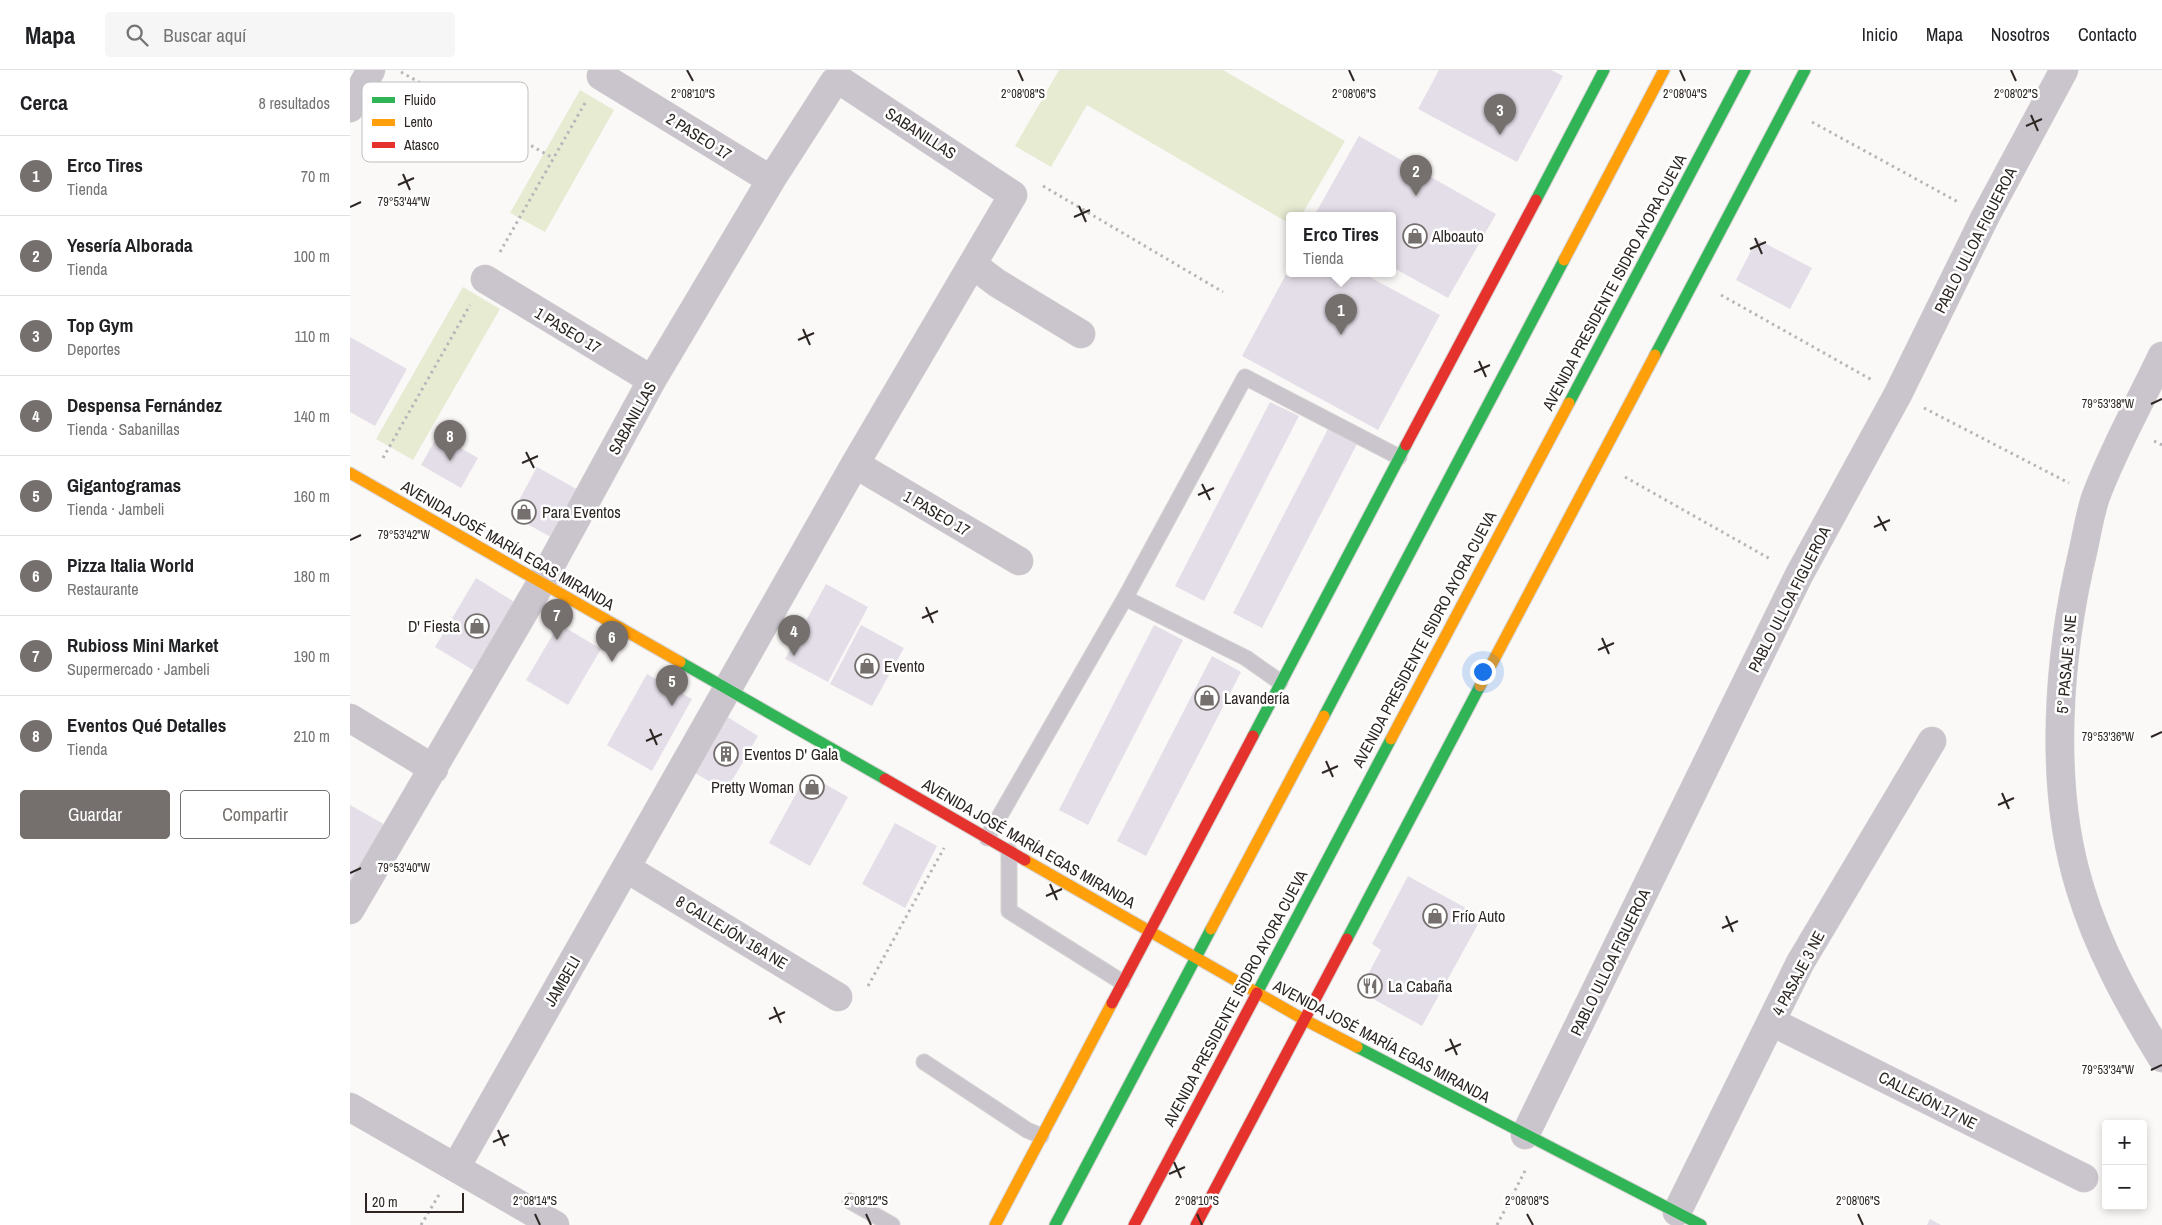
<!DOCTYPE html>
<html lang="es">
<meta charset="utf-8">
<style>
body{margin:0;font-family:"Archivo Narrow",sans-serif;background:#f6f6f6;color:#202124}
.controls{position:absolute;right:15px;bottom:15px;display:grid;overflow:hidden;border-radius:5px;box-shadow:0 2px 8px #0003}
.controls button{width:45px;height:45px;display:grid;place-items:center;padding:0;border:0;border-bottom:1px solid #e0e0e0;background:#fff;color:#202124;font:25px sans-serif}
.scale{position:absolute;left:15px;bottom:12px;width:99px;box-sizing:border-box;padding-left:5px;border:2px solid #2d2623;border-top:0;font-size:14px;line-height:18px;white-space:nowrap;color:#2d2623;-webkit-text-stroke:4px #fff;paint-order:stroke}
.you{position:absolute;left:1132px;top:601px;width:18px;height:18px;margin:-12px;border:4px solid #fff;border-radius:50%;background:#1a73e8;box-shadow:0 0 0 8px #1a73e833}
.badge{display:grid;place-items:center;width:32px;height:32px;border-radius:50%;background:#75706e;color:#fff;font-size:16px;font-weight:700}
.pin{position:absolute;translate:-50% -41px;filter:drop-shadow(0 1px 2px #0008)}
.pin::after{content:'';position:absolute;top:26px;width:18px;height:15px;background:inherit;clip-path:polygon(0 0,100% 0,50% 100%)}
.popup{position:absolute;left:936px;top:142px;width:110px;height:65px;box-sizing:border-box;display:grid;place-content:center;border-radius:5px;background:#fff;filter:drop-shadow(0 1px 4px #0005);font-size:16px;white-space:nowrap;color:#757577}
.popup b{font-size:19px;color:#202124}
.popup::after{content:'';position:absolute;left:50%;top:100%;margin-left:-10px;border:10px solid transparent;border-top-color:#fff}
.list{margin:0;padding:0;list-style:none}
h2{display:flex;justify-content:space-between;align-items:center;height:65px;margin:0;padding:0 20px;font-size:21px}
h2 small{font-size:16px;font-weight:400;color:#757577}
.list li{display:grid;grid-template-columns:32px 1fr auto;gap:15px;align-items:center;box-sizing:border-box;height:80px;padding:0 20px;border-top:1px solid #e0e0e0}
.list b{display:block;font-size:19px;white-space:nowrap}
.list p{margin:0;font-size:16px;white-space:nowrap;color:#757577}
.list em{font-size:16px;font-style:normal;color:#757577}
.actions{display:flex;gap:10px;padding:15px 20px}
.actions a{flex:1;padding:11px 0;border:1px solid #75706e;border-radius:5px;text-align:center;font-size:18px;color:#75706e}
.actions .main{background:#75706e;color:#fff}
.icon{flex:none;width:28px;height:28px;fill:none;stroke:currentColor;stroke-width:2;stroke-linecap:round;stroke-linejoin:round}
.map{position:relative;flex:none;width:1812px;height:1155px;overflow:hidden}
header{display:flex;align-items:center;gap:30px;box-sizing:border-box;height:70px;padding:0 25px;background:#fff;border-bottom:1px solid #e0e0e0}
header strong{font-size:24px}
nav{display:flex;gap:28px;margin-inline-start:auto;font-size:18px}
.search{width:350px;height:45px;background:#f6f6f6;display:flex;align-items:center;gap:12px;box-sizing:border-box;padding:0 18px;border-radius:5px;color:#757577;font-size:19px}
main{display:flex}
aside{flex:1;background:#fff}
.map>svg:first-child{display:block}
.green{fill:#e6ebd2}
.building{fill:#e4dee8}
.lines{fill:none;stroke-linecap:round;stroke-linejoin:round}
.lane-casing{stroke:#d5d3d2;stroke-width:17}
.street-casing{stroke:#d5d3d2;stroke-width:29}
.fast-casing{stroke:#d5d3d2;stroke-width:13}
.slow-casing{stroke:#d5d3d2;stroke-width:13}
.jam-casing{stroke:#d5d3d2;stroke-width:13}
.path{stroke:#b9b6ba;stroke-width:3;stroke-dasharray:2.5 4;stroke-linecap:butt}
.lane{stroke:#cac5cd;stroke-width:15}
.street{stroke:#cac5cd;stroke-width:28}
.fast{stroke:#30b455;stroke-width:11}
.slow{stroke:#ff9f0a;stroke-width:11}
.jam{stroke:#e5322d;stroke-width:11}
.ticks{fill:none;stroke:#2d2623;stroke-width:2}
.labels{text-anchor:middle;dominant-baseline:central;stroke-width:5;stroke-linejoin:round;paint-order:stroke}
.street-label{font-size:16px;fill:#2d2623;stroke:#fff}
.poi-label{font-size:16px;fill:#2d2623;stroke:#fff;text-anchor:start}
.key{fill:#fff;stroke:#c0bebd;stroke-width:1}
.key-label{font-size:14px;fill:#2d2623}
.ticks-label{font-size:12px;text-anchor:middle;fill:#2d2623;stroke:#fff;stroke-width:5;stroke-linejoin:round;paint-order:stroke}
</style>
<header>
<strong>Mapa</strong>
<div class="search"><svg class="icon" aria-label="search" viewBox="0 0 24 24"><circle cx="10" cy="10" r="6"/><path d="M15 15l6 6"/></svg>Buscar aquí</div>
<nav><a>Inicio</a><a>Mapa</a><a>Nosotros</a><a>Contacto</a></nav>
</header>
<main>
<aside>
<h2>Cerca<small>8 resultados</small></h2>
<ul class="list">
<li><span class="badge">1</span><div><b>Erco Tires</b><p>Tienda</p></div><em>70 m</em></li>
<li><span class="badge">2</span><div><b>Yesería Alborada</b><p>Tienda</p></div><em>100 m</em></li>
<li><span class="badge">3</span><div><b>Top Gym</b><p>Deportes</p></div><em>110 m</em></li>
<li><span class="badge">4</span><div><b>Despensa Fernández</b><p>Tienda · Sabanillas</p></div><em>140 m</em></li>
<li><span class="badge">5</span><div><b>Gigantogramas</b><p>Tienda · Jambeli</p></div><em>160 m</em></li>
<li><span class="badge">6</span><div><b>Pizza Italia World</b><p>Restaurante</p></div><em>180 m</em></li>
<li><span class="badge">7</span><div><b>Rubioss Mini Market</b><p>Supermercado · Jambeli</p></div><em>190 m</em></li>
<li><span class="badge">8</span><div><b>Eventos Qué Detalles</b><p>Tienda</p></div><em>210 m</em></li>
</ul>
<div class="actions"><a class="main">Guardar</a><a>Compartir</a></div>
</aside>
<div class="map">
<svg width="1812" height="1155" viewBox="0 0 1812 1155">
<rect width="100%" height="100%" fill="#fbf9f8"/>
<path class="green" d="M709 0H873L995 71 951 146H940V154L737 35 701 97 665 76Z
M230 20 264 40 195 162 160 143Z
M113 217 150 239 63 390 26 369Z"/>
<path class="building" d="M1089 0H1201L1213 6 1167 92 1068 39Z
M1009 66 1146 144 1098 228 1042 197V146H964Z
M1407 169 1462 198 1440 239 1386 210Z
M940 197V204H1014L1090 245 1028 360 892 286Z
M0 267 57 299 25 356 0 342Z
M920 332 949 346 854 531 825 516Z
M978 359 1007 374 912 558 883 543Z
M88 365 128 388 111 418 71 395Z
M187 397 232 422 206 470 161 445Z
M126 508 169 535 128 603 85 577Z
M476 514 518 537 478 612 435 589Z
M209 554 251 579 218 635 176 610Z
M511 555 554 578 522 636 480 614Z
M804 555 833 570 738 755 709 740Z
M862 586 891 602 796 786 767 771Z
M297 604 342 629 302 701 257 675Z
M376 646 408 666 376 721 343 702Z
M457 704 498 727 460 796 419 773Z
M0 735 39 757 0 821Z
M545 753 587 776 555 838 512 814Z
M1058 806 1132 847 1072 956 1009 921 1031 880 1022 874Z
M1580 1149 1591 1155H1577Z"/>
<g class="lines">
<g class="lane-casing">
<path id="lane" d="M775 528 896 588 930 612
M637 768 775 528 895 307 1049 387
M659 781V841L772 912
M574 992 677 1060 691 1066
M500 1131 542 1155"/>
</g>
<g class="street-casing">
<path id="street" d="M251 6 421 110
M0 38 21 0
M623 195 647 213 731 264
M135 209 302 310
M1812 286C1790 332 1764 378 1746 426 1740 443 1737 463 1733 481 1708 585 1698 715 1730 818 1748 878 1779 934 1812 988
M505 394 669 491
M0 648 84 699
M276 798 488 927
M0 840 191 513 302 310 421 110 484 12 491 11 663 125 505 394 106 1097
M1422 952 1734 1108
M0 1037 205 1155
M1175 1065 1449 505 1548 324 1635 147 1714 0
M1327 1142 1450 893 1582 671"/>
</g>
<g class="fast-casing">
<path id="fast" d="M1186 130 1254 0
M1305 285 1455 0
M1219 333 1395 0
M330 592 535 709
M974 646 1214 190
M903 666 1056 375
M997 869 1130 616
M907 923 1041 669
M1007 977 1351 1155
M705 1155 861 859"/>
</g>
<g class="slow-casing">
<path id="slow" d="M1214 190 1314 0
M0 403 330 592
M1130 616 1305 285
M1041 669 1219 333
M675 790 953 949 1007 977
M861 859 974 646
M645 1155 762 933"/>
</g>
<g class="jam-casing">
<path id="jam" d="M1056 375 1186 130
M535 709 675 790
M762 933 903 666
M784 1155 907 923
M846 1155 997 869"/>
</g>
<path class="path" d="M51 2 203 88
M1462 52 1608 132
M693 116 873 222
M150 182 235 33
M1371 225 1522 310
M1574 338 1719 413
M1804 371 1812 375
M33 388 120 235
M1275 407 1422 490
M518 916 594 778
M71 1155 90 1123
M1147 1155 1176 1099"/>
<use href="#lane" class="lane"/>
<use href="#street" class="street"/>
<use href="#fast" class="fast"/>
<use href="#slow" class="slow"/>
<use href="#jam" class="jam"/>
</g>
<path class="ticks" d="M337 0 343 11M668 0 673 11M999 0 1004 11M1330 0 1335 11M1661 0 1666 11M1681 45 1688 61M1676 56 1692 49M53 104 60 120M48 115 64 108M729 136 736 152M0 137 11 132M724 147 740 140M1405 168 1412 184M1400 179 1416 172M453 259 460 275M448 270 464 263M1129 291 1136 307M1124 302 1140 295M1801 334 1812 329M176 382 184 398M172 393 188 386M852 414 860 430M848 425 864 418M1528 446 1536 461M1524 457 1540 450M0 470 11 465M576 537 583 553M572 548 588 541M1252 568 1259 584M1248 580 1264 573M300 659 307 675M1801 667 1812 662M296 671 312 664M976 691 983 707M972 703 988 696M1652 723 1659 739M1648 735 1664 728M0 803 11 798M700 814 707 830M696 826 712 819M1376 846 1383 862M1372 858 1388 851M424 937 431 953M419 949 435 942M1100 969 1107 985M1095 981 1111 974M1801 1000 1812 995M148 1060 155 1076M143 1072 159 1065M824 1092 831 1108M819 1104 835 1097M185 1144 190 1155M516 1144 521 1155M847 1144 852 1155M1177 1144 1183 1155M1508 1144 1513 1155"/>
<defs>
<g id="shop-ring" transform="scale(1.25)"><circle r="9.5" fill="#fff" stroke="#75706e" stroke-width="1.5"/><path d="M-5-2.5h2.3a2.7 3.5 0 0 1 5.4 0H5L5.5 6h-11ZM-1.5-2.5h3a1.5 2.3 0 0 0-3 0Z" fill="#75706e"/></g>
<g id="building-ring" transform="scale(1.25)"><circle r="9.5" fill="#fff" stroke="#75706e" stroke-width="1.5"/><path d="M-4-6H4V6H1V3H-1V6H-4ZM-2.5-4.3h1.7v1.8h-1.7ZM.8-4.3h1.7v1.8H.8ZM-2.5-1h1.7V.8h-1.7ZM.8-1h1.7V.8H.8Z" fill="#75706e"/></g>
<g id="restaurant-ring" transform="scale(1.25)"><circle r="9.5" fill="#fff" stroke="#75706e" stroke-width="1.5"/><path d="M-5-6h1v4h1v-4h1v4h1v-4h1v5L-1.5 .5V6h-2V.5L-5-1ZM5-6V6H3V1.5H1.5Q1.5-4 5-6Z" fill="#75706e"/></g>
</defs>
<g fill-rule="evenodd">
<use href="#shop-ring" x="1065" y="166"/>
<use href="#shop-ring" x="174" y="442"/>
<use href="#shop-ring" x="127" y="556"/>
<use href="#shop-ring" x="517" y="596"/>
<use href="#shop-ring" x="857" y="628"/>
<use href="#building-ring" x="376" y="684"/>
<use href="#shop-ring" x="462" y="717"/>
<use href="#shop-ring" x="1085" y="846"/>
<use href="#restaurant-ring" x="1020" y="916"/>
</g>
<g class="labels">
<g class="street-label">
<text transform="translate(571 63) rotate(33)">SABANILLAS</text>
<text transform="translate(349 66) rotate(32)">2 PASEO 17</text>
<text transform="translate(1625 170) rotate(-63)">PABLO ULLOA FIGUEROA</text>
<text transform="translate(1264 212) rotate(-62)">AVENIDA PRESIDENTE ISIDRO AYORA CUEVA</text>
<text transform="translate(218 260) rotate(31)">1 PASEO 17</text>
<text transform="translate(282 348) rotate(-61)">SABANILLAS</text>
<text transform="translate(587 443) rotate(30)">1 PASEO 17</text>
<text transform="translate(158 475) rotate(30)">AVENIDA JOSÉ MARÍA EGAS MIRANDA</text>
<text transform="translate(1439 529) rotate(-63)">PABLO ULLOA FIGUEROA</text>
<text transform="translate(1074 569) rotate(-62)">AVENIDA PRESIDENTE ISIDRO AYORA CUEVA</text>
<text transform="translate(1716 594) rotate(-85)">5° PASAJE 3 NE</text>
<text transform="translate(679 773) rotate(30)">AVENIDA JOSÉ MARÍA EGAS MIRANDA</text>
<text transform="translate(382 862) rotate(31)">8 CALLEJÓN 16A NE</text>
<text transform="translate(1260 892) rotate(-64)">PABLO ULLOA FIGUEROA</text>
<text transform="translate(1448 903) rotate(-62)">4 PASAJE 3 NE</text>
<text transform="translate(212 911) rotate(-60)">JAMBELI</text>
<text transform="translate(885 928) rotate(-62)">AVENIDA PRESIDENTE ISIDRO AYORA CUEVA</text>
<text transform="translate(1032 971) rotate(28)">AVENIDA JOSÉ MARÍA EGAS MIRANDA</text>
<text transform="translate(1578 1030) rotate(27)">CALLEJÓN 17 NE</text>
</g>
<g class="poi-label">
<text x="1082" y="166">Alboauto</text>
<text x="192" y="442">Para Eventos</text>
<text x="110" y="556" text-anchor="end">D' Fiesta</text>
<text x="534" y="596">Evento</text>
<text x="874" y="628">Lavandería</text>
<text x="394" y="684">Eventos D' Gala</text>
<text x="444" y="717" text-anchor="end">Pretty Woman</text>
<text x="1102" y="846">Frío Auto</text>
<text x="1038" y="916">La Cabaña</text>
</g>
</g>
<rect x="12" y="12" width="166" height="80" rx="8" class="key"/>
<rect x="22" y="27" width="23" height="6" fill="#30b455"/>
<rect x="22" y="49" width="23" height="7" fill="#ff9f0a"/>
<rect x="22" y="72" width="23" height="6" fill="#e5322d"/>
<g class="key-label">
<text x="54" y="35">Fluido</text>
<text x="54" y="57">Lento</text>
<text x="54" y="80">Atasco</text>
</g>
<g class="ticks-label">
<text x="343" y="28">2°08'10"S</text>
<text x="673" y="28">2°08'08"S</text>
<text x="1004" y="28">2°08'06"S</text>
<text x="1335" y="28">2°08'04"S</text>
<text x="1666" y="28">2°08'02"S</text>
<text x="54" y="136">79°53'44"W</text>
<text x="1758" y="338">79°53'38"W</text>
<text x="54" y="469">79°53'42"W</text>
<text x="1758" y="671">79°53'36"W</text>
<text x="54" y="802">79°53'40"W</text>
<text x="1758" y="1004">79°53'34"W</text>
<text x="185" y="1135">2°08'14"S</text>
<text x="516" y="1135">2°08'12"S</text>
<text x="847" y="1135">2°08'10"S</text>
<text x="1177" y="1135">2°08'08"S</text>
<text x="1508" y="1135">2°08'06"S</text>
</g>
</svg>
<div class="controls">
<button>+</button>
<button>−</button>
</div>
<div class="scale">20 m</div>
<div class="you"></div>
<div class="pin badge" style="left:991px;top:265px">1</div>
<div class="popup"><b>Erco Tires</b>Tienda</div>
<div class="pin badge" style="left:1066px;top:126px">2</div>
<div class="pin badge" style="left:1150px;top:65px">3</div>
<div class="pin badge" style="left:444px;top:586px">4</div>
<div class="pin badge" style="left:322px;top:636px">5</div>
<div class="pin badge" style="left:262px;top:592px">6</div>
<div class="pin badge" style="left:207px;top:570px">7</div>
<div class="pin badge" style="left:100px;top:391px">8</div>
</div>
</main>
